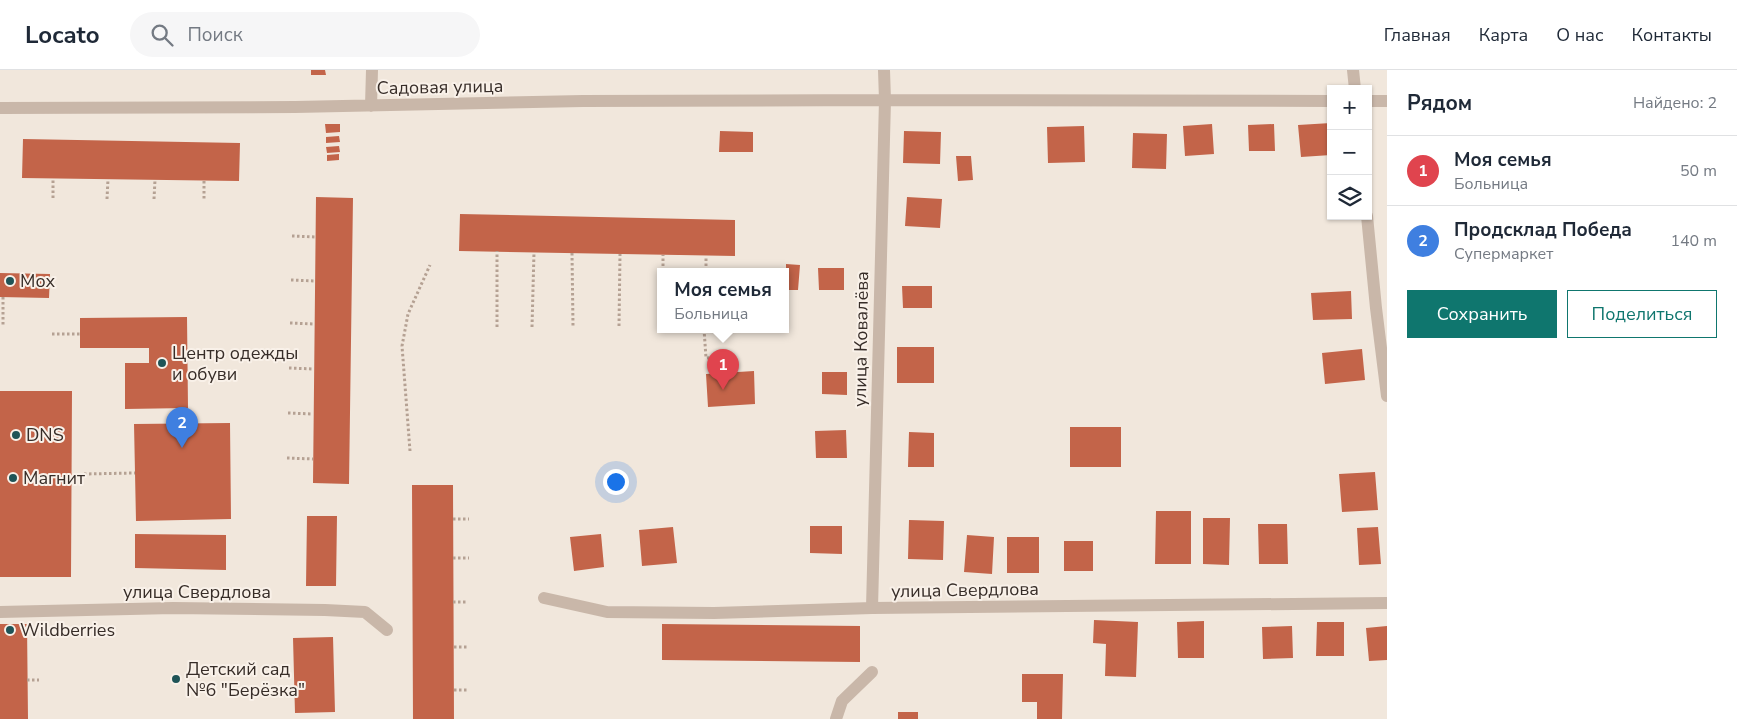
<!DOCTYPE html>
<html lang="ru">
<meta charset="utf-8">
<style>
body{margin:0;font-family:"Nunito Sans",sans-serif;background:#f6f6f7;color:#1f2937}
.controls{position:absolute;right:15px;top:15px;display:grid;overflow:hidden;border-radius:0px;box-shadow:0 1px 4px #0004}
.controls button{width:45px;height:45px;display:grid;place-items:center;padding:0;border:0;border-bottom:1px solid #e0e1e3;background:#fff;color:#1f2937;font:25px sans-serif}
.you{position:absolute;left:615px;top:411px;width:18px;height:18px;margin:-12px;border:4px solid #fff;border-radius:50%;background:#1a73e8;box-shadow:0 0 0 8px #1a73e833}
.badge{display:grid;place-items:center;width:32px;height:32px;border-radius:50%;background:#0f766e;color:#fff;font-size:16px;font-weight:700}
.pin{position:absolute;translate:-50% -41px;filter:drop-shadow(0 1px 2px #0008)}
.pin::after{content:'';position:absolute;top:26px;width:18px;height:15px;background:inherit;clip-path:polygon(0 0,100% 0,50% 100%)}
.popup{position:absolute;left:657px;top:198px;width:132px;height:65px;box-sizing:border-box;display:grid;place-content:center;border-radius:0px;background:#fff;filter:drop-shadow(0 1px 4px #0005);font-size:16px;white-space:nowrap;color:#747a83}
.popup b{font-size:19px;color:#1f2937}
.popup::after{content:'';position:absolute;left:50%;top:100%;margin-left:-10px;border:10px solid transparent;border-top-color:#fff}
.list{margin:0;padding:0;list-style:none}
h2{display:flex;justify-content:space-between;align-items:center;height:65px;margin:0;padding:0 20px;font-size:21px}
h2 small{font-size:16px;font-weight:400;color:#747a83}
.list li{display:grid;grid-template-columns:32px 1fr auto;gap:15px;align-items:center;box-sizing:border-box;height:70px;padding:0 20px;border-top:1px solid #e0e1e3}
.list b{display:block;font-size:19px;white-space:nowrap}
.list p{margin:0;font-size:16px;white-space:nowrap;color:#747a83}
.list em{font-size:16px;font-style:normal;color:#747a83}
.actions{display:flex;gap:10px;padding:15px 20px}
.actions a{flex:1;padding:11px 0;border:1px solid #0f766e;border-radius:0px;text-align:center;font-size:18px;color:#0f766e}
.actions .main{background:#0f766e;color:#fff}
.icon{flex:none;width:28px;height:28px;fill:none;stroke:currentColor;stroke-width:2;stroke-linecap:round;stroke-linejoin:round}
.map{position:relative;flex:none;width:1387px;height:649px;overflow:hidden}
header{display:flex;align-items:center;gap:30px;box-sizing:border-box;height:70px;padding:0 25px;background:#fff;border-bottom:1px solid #e0e1e3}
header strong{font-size:24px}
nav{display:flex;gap:28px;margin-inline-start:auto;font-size:18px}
.search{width:350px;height:45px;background:#f6f6f7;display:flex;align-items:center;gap:12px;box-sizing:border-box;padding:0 18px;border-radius:28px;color:#747a83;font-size:19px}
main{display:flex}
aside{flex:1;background:#fff}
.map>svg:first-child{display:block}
.building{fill:#c36449}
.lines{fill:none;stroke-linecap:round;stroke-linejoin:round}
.path{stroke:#b5a193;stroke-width:3;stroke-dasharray:2.5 2.5;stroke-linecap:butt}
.minor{stroke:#c9b7a9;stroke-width:12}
.poi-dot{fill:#1f5457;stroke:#f9f1e9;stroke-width:2}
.labels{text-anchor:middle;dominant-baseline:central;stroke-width:4;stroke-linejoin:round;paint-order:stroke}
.street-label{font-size:18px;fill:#372d28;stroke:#f9f1e9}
.poi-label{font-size:18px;fill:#372d28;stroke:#f9f1e9;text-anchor:start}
</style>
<header>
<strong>Locato</strong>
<div class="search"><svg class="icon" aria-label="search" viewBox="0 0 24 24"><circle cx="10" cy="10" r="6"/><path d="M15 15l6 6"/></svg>Поиск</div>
<nav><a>Главная</a><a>Карта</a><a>О нас</a><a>Контакты</a></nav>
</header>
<main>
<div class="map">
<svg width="1387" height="649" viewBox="0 0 1387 649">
<rect width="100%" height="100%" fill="#f1e7dc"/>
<path class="building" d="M311 0H325L326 5H311Z
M1331 53V85L1301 87 1298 55Z
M325 54H340V62L326 63Z
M1212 54 1214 84 1185 86 1183 56Z
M1274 54 1275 81H1249L1248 55Z
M1084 56 1085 92 1048 93 1047 57Z
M720 61 753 62V82H719Z
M904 61 941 62 940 94 903 93Z
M1133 63 1167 64 1166 99 1132 98Z
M339 66 340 72 326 73V67Z
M23 69 240 73 239 111 22 108Z
M339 76 340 82 327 83 326 77Z
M339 84V90L327 91V85Z
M956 86H971L973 110 958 111Z
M316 127 353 128 349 414 313 413Z
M907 127 942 129 940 158 905 156Z
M460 144 735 150V186L459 181Z
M786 194 800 195 798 220H786Z
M818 198H844V220H819Z
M0 203 50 204 49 228 0 227Z
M902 216H932V238H903Z
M1351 221 1352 249 1313 250 1311 223Z
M187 247 188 338 125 339V293H149V278H80V248Z
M897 277H934V313H897Z
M1362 279 1365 310 1325 314 1322 283Z
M754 301 755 334 708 337 706 304Z
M822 302H847V325L822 324Z
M0 321H72L71 507H0Z
M230 353 231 449 136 451 134 354Z
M1070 357H1121V397H1070Z
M846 360 847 388H816L815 361Z
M909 362 934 363V397H908Z
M1375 402 1378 440 1342 442 1339 404Z
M412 415H453L454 649H413Z
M1156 441H1191V494H1155Z
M307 446H337L336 516H306Z
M1203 448H1230L1229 495 1203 494Z
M909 450 944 451 943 490 908 489Z
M1258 454H1287L1288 494H1259Z
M810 456H842V484L810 483Z
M673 457 677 493 642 496 639 460Z
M1378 457 1381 494 1359 495 1357 458Z
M135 464 226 465V500L135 498Z
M601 464 604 497 574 501 570 467Z
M967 465 994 467 992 504 964 502Z
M1007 467H1039V503H1007Z
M1064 471H1093V501H1064Z
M1094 550 1138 552 1136 607 1105 606 1106 574 1093 573Z
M1204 551V588H1178L1177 552Z
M1317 552H1344V586H1316Z
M0 554H27L28 649H0Z
M662 554 860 556V592L662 590Z
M1292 556 1293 588 1263 589 1262 557Z
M1387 556V590L1369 591 1366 558Z
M333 567 335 642 295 643 293 568Z
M1022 604H1063L1062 649H1037V632H1022Z
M898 642H918V649H898Z"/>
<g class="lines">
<path class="path" d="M204 111V129
M53 128V108
M107 129 108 109
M154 129 155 110
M292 166 316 167
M572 183 573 256
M663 201V185
M706 201V186
M291 210 315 211
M3 227V255
M290 253 314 254
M619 256 620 184
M497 257V181
M532 257 534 182
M704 259 706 288 716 287V303
M52 264H80
M289 298 314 299
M288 343 313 344
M410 381 402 276 408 244 430 195
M287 388 313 389
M84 404 135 403
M453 449H469
M453 488H469
M453 532H468
M454 577H468
M27 610H39
M454 620H468"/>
<path class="minor" d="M1353 0 1355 19
M1368 31H1387
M371 36 372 0
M0 38 295 37 583 31 885 30 1331 31
M1367 146 1376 238 1387 326
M544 528 607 542 714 543 872 538 1387 533
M872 538 885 30 884 0
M0 542 173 538 325 540 365 542 387 560
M836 649 842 631 872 602"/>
</g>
<g class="poi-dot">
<circle cx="10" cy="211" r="5"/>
<circle cx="162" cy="293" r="5"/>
<circle cx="16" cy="365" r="5"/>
<circle cx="13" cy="408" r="5"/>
<circle cx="10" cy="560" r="5"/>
<circle cx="176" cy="609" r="5"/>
</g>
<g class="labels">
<g class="street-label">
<text transform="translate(440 17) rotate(-1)">Садовая улица</text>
<text transform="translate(861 269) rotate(-89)">улица Ковалёва</text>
<text transform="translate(965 520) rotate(-1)">улица Свердлова</text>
<text x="197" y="522">улица Свердлова</text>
</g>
<g class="poi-label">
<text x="20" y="211">Мох</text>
<text x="172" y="283">Центр одежды<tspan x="172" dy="21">и обуви</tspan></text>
<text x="26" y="365">DNS</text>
<text x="23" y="408">Магнит</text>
<text x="20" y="560">Wildberries</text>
<text x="186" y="599">Детский сад<tspan x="186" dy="21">№6 "Берёзка"</tspan></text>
</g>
</g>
</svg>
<div class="controls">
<button>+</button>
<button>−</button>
<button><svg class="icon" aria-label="layers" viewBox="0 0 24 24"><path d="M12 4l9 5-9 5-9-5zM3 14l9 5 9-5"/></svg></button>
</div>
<div class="you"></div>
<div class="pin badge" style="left:723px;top:320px;background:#e0444e">1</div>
<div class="popup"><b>Моя семья</b>Больница</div>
<div class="pin badge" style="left:182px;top:378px;background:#3f7fe0">2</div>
</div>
<aside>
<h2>Рядом<small>Найдено: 2</small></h2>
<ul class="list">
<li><span class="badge" style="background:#e0444e">1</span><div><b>Моя семья</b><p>Больница</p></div><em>50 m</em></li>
<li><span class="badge" style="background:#3f7fe0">2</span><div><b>Продсклад Победа</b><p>Супермаркет</p></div><em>140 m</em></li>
</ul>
<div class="actions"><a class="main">Сохранить</a><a>Поделиться</a></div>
</aside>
</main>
